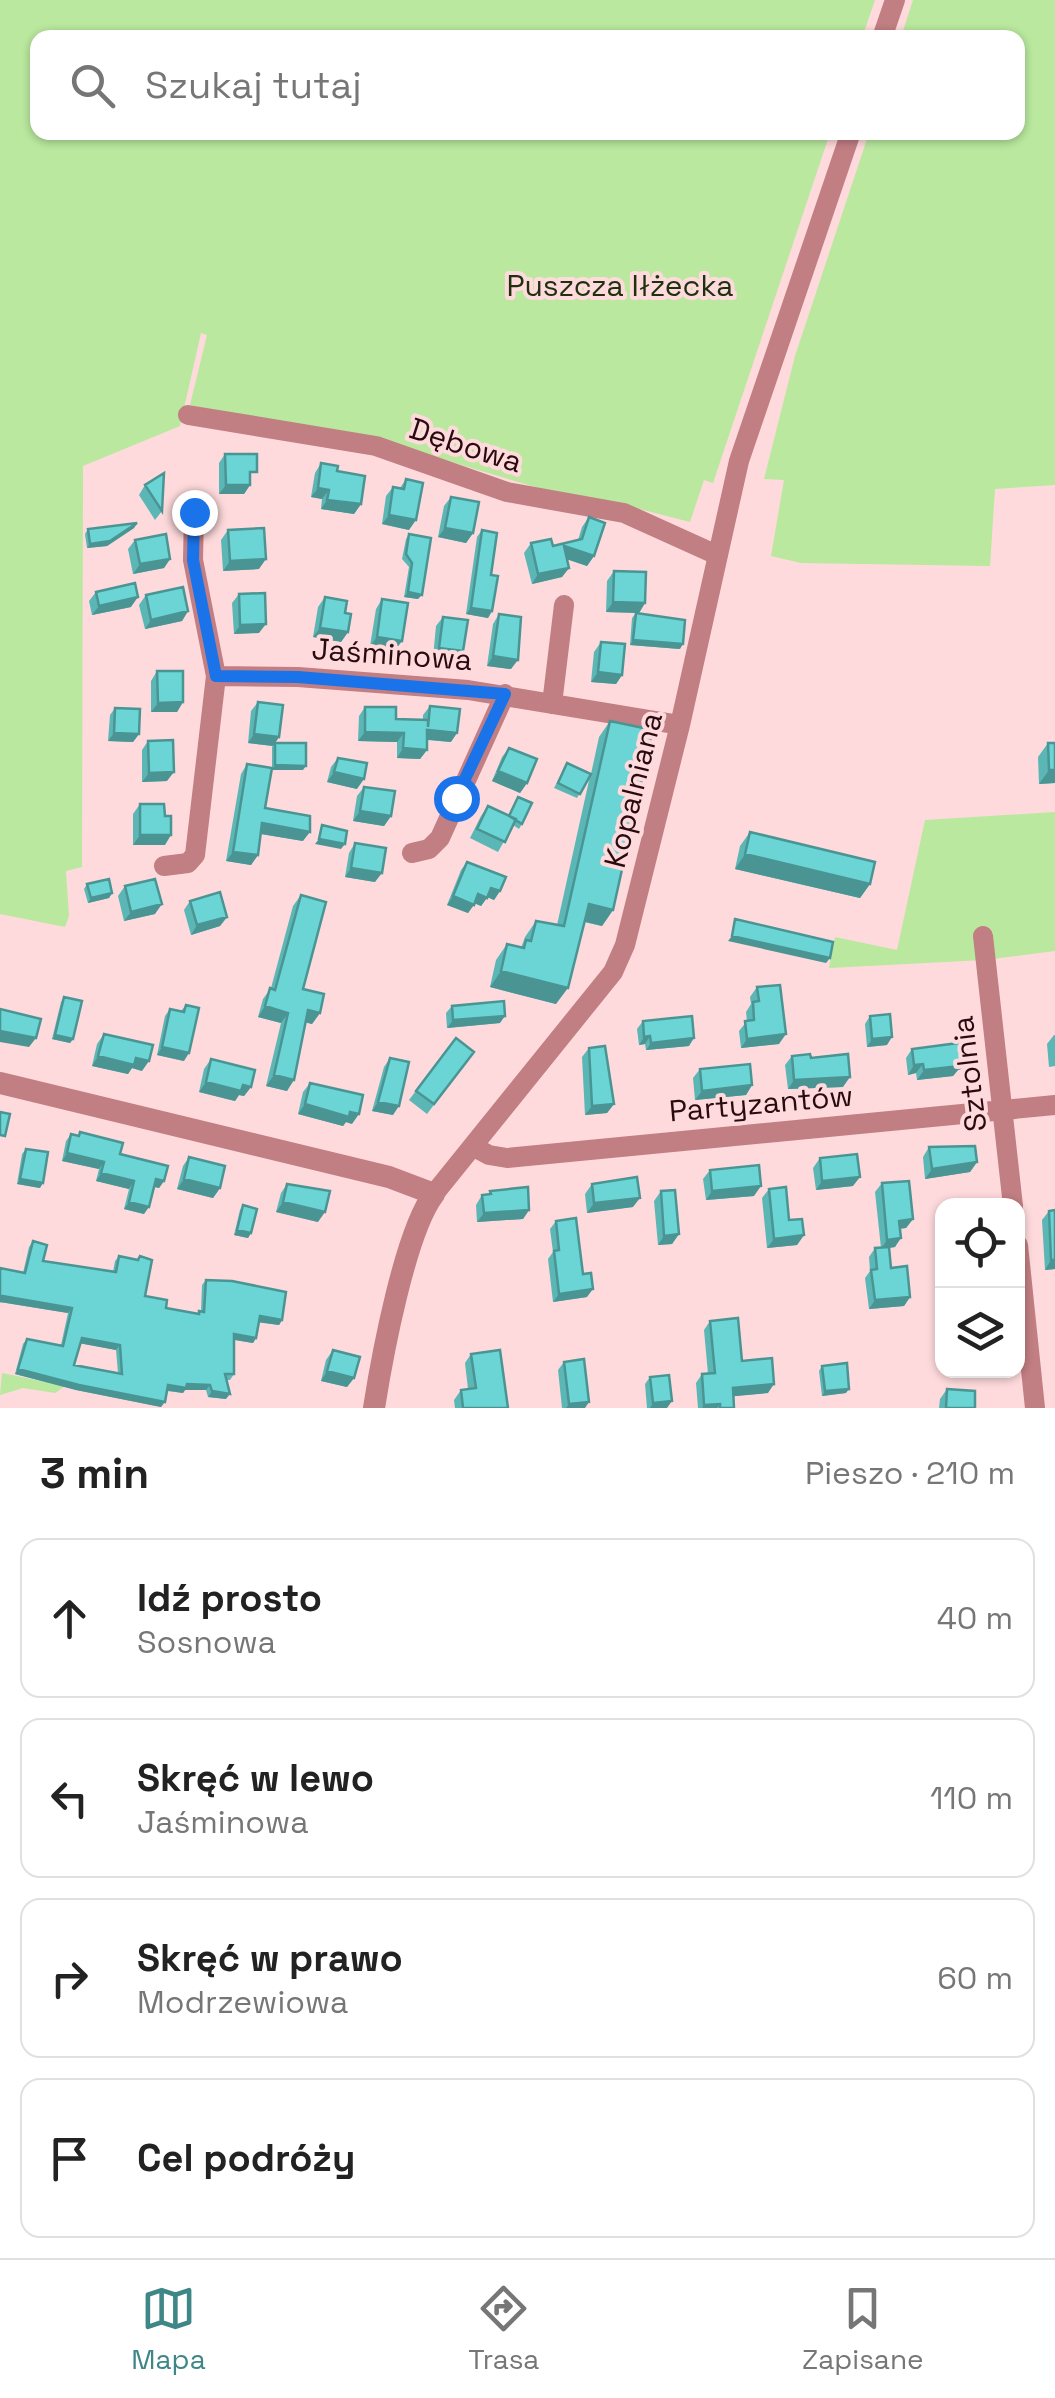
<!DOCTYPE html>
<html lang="pl">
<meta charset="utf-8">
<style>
body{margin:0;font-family:"Space Grotesk",sans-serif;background:#f6f6f6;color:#222}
.controls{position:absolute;right:30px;bottom:30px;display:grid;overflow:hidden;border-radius:20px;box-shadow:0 2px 8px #0004}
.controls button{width:90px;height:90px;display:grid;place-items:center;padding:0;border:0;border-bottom:2px solid #e0e0e0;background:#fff;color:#222;font:50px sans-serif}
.stop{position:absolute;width:30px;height:30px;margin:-22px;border:8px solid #1a73e8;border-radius:50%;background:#fff}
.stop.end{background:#1a73e8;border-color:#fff;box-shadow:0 2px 10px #0008}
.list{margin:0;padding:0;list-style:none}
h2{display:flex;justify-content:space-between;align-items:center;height:130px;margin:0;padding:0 40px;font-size:42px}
h2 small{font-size:32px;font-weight:400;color:#767676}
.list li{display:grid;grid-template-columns:65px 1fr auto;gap:30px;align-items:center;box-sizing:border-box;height:160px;margin:0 20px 20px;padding:0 20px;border:2px solid #e0e0e0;border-radius:20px}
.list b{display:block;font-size:38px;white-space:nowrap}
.list p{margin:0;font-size:32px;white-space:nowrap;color:#767676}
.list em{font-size:32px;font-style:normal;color:#767676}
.icon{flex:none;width:55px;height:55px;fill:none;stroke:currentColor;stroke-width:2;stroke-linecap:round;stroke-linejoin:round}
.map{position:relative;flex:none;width:1055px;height:1408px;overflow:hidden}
.search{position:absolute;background:#fff;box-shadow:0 2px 8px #0004;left:30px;right:30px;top:30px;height:110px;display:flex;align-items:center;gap:25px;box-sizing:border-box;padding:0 35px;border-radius:20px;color:#767676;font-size:38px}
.sheet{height:850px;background:#fff}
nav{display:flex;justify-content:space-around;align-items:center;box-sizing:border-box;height:140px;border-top:2px solid #e0e0e0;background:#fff;font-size:28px;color:#767676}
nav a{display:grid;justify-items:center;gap:5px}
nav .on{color:#3f8786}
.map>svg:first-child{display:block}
.green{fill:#b9e89e}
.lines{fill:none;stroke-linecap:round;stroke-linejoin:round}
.minor{stroke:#c17e83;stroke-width:20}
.tertiary{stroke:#c17e83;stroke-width:22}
.wall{fill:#5bb7b6;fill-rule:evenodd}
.shaded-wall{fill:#4a9594}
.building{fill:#6ad5d4;stroke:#4a9594;stroke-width:2.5;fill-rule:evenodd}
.route{stroke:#1a73e8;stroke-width:12}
.labels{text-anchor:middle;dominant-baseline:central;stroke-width:8;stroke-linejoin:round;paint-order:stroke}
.park-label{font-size:30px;fill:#1d310f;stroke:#fedadc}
.street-label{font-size:30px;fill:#290b0f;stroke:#fedadc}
</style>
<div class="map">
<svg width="1055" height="1408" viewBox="0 0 1055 1408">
<rect width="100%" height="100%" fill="#fedadc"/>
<path class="green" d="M0 0H875L862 38H38V132L830 133 713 483 704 480 690 522 620 504 555 493 425 454 190 405 207 335 201 333 180 426 83 466 82 867 66 871 69 916 65 927 0 914Z
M913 0H1055V485L995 489 990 566 801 563 771 556 784 480 764 479 795 356 869 133 1018 132V38L901 37Z
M1055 812V951L984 960 829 968 835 937 897 950 925 820Z
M2 1373 65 1386 55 1393 23 1388 0 1395Z"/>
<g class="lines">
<path class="minor" d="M882 38 895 0
M188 415 376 446 507 492 624 513 717 555
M216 676 298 677 468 690 680 725
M552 704 564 605
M412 853 429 849 440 838 505 694
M164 866 188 863 195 855 216 676 193 560 194 512
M983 936 1013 1206
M474 1147 489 1155 507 1158 1055 1105
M434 1194 613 972 625 945 680 725 739 461 851 132
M1018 1245 1035 1408"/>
<path class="tertiary" d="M0 1083 389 1177 434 1194C405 1232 382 1357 374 1408"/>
</g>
<path class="wall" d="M225 454 250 481V485L244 494H219V463Z
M321 463 337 471 361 504 354 514 321 509 322 499 311 497 315 473Z
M406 479 409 530 382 524 386 496 393 487 400 488Z
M145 485 162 511 155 520 139 495Z
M451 497 473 533 466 543 438 537 444 506Z
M589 517 594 556 587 566 567 559 569 568 562 577 532 584 524 553 531 543 553 546 578 540 582 527Z
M137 523 134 528 107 546 87 548 85 534 88 529Z
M228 530 259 569 223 571 221 540Z
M482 530 491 575 492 611 488 618 466 614 477 537Z
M409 534 418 599 404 597 409 567 402 559 406 539Z
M135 540 170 559 164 568 133 574 128 549Z
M614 571 645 603 639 613 606 612 607 581Z
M96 592 131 607 92 615 89 601Z
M239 594 259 633 234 634 232 603Z
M146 595 188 611 182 621 145 629 139 605Z
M325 597 345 613 348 632 341 642 313 637 318 607Z
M382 599 402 641 395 650 370 646 376 609Z
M636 613 680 649 630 645 632 618Z
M499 614 511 669 487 666 493 624Z
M443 617 463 651 457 660 433 657 436 626Z
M601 642 622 675 616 684 591 682 594 652Z
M157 671 183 702 177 712H151V681Z
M258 702 279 737 273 746 248 743 251 711Z
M430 706 451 742 427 740V750L420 759 397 758V742L358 741 359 716 365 707 396 719 423 720V715Z
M115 708 139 734 133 742 108 741 110 715Z
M610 721 613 910 602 926 584 922 556 1004 490 987 496 960 507 944 521 948 525 937 536 921 557 925 590 776 577 798 554 788 567 763 591 774 599 737Z
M148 741 167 781 142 782V750Z
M275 743 303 770H272L265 808 303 841 261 834 258 855 251 865 226 861 241 774 247 764 272 768V747Z
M1048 743 1055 783 1039 784 1038 757Z
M509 748 527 783 520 793 492 781 502 757Z
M338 758 357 789 327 782 331 767Z
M364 787 391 816 384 826 353 821 357 796Z
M518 797 522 824 519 829 513 825 498 852 470 838 481 816 488 806 508 816Z
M140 804 165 816V845H133V814Z
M750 832 870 884 860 898 735 869 740 846Z
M355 843 375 882 345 877 349 853Z
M467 862 500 891 494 900 487 897 481 906 474 903 468 913 447 905 461 870Z
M87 884 112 893 109 898 88 903 84 889Z
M125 886 155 914 124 921 118 896Z
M301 895 303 989 320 1013 312 1024 305 1022 287 1091 266 1086 281 1023 258 1017 263 999 271 988 293 906Z
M190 901 227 917 220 926 191 935 184 910Z
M757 987 779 1044 741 1048 739 1031 747 1021 746 1012 751 1004 750 997Z
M64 997 73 1039 70 1043 52 1039 61 1002Z
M186 1005 184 1061 157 1055 165 1016 170 1009 181 1011Z
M452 1006 500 1023 447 1028 446 1013Z
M870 1016 887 1045 867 1047 865 1024Z
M643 1021 689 1046 646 1050 645 1044 639 1045 637 1029Z
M104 1034 142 1071 132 1068 128 1074 92 1066 97 1044Z
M1054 1035H1055V1066L1049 1067 1047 1044Z
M456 1038 474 1052 427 1114 409 1100Z
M589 1048 614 1104 607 1113 585 1115 582 1057Z
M912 1049 961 1069 958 1070 953 1076 917 1080 916 1073 908 1075 906 1058Z
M792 1056 811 1058 843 1087 788 1089 785 1065Z
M390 1058 393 1115 372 1111 384 1067Z
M211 1059 251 1087 244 1096 239 1095 235 1101 199 1092 204 1069Z
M700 1069 752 1085 746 1095 695 1100 693 1078Z
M310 1083 352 1124 346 1122 343 1126 298 1114 303 1092Z
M80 1132 120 1154 164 1181 159 1188 154 1187 144 1214 124 1209 129 1189 96 1181 99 1169 62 1161 66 1141 71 1134 78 1135Z
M929 1147 977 1162 970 1172 925 1179 923 1157Z
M26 1149 40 1188 17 1184 22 1154Z
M189 1157 220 1188 213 1198 177 1189 183 1166Z
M820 1158 853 1186 816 1190 813 1168Z
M710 1170 754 1196 706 1200 703 1179Z
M882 1183 913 1219 906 1228 900 1229 895 1247 889 1248 891 1268 910 1297 904 1306 869 1309 865 1278 870 1271 869 1257 875 1248H881L875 1192Z
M287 1184 318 1222 276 1212 281 1193Z
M592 1184 633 1207 587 1213 585 1194Z
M769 1189 789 1220 804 1235 797 1245 767 1248 762 1198Z
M490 1191 529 1210 523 1219 477 1222 476 1205 482 1195H488Z
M661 1191 679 1234 672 1244 658 1245 654 1201Z
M243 1205 251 1233 248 1238 234 1235 240 1210Z
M1055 1210V1269L1045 1270 1042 1220 1049 1211Z
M556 1221 583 1274 587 1297 553 1302 548 1259 553 1252 550 1229Z
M33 1241 43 1261 113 1272 115 1261 119 1256 145 1296 166 1308 197 1314 199 1311H201L202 1285 206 1280 282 1320 279 1325 259 1322 256 1338 253 1343 234 1340V1374L230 1380H226V1399L208 1397 206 1390H185L183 1393 167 1391 161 1407 76 1390 15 1374 23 1344 27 1339 61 1345 68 1313 0 1302 23 1273 29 1247ZM80 1343 116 1350 118 1373 74 1365Z
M710 1321 742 1361 768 1393 733 1396 734 1408H698L696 1383 702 1374H708L704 1330Z
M333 1350 354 1378 347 1387 321 1381 326 1360Z
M471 1354 508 1408H455L454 1400 461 1390 468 1389 465 1363Z
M564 1362 585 1408H562L558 1370Z
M822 1366 846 1393 822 1396 819 1371Z
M650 1377 667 1408H647L645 1384Z
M947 1389 975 1408H939L940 1399Z"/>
<path class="shaded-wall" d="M226 485H250L244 494H219Z
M318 488 329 490 322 499 311 497Z
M327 500 361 504 354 514 321 509Z
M389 515 416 520 409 530 382 524Z
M137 523 134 528 107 546 87 548 90 544Z
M445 528 473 533 466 543 438 537Z
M564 546 594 556 587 566 557 556Z
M170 559 164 568 133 574 140 564Z
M266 559 259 569 223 571 230 561Z
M569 568 562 577 532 584 538 574Z
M408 592 422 595 418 599 404 597Z
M138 597 131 607 92 615 99 606Z
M613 602 645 603 639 613 606 612Z
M471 608 492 611 488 618 466 614Z
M188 611 182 621 145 629 151 620Z
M266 624 259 633 234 634 240 625Z
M320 628 348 632 341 642 313 637Z
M377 637 402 641 395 650 370 646Z
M633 640 683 644 680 649 630 645Z
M439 648 463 651 457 660 433 657Z
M493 656 518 660 511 669 487 666Z
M598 672 622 675 616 684 591 682Z
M183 702 177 712H151L158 703Z
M427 730 457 733 451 742 421 739Z
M365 732 404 733 397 742 358 741Z
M114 733 139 734 133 742 108 741Z
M254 734 279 737 273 746 248 743Z
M403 748 427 750 420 759 397 758Z
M275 765 306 766 303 770H272Z
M1049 770H1055V783L1039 784Z
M498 771 527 783 520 793 492 781Z
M174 772 167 781 142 782 149 773Z
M334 772 364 779 357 789 327 782Z
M360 811 391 816 384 826 353 821Z
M262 823 310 832 303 841 255 833Z
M140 835H171L165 845H133Z
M319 839 345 844 341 849 315 844Z
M233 852 258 855 251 865 226 861Z
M745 854 870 884 860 898 735 869Z
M351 868 382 873 375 882 345 877Z
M491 888 500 891 494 900 485 896Z
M112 893 109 898 88 903 91 898Z
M478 894 487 898 481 906 472 902Z
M453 896 474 905 468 913 447 905Z
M162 904 155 914 124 921 131 912Z
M589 904 613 910 602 926 578 920Z
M227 917 220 926 191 935 197 925Z
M732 936 830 958 826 963 728 941Z
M501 971 568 988 556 1004 490 987Z
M265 1006 288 1013 281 1023 258 1017Z
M308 1010 320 1013 312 1024 300 1021Z
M505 1016 500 1023 447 1028 453 1020Z
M0 1031 36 1038 29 1047 0 1042Z
M786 1034 779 1044 741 1048 747 1039Z
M55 1035 73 1039 70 1043 52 1039Z
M650 1036 645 1044 639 1045 644 1037Z
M892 1037 887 1045 867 1047 872 1039Z
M694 1038 689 1046 646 1050 651 1043Z
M162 1047 189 1053 184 1061 157 1055Z
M98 1056 136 1058 149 1061 142 1071 132 1068 128 1074 92 1066Z
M968 1060 961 1069 958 1070 953 1076 917 1080 924 1070Z
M923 1064 916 1073 908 1075 914 1065Z
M274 1075 294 1080 287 1091 266 1086Z
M850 1077 843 1087 788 1089 794 1080Z
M206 1082 243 1085 251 1087 244 1096 239 1095 235 1101 199 1092Z
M752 1085 746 1095 695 1100 702 1091Z
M378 1102 399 1106 393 1115 372 1111Z
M305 1104 350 1112 359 1114 352 1124 346 1122 343 1126 298 1114Z
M614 1104 607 1113 585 1115 592 1106Z
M67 1153 104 1162 99 1169 62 1161Z
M977 1162 970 1172 925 1179 932 1169Z
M101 1173 134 1181 129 1189 96 1181Z
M860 1177 853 1186 816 1190 822 1181Z
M20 1179 43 1183 40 1188 17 1184Z
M156 1179 164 1181 159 1188 151 1186Z
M184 1179 220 1188 213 1198 177 1189Z
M761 1186 754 1196 706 1200 712 1191Z
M640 1198 633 1207 587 1213 594 1203Z
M129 1202 149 1207 144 1214 124 1209Z
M283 1202 325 1212 318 1222 276 1212Z
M529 1210 523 1219 477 1222 484 1213Z
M913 1219 906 1228 893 1229 899 1221Z
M237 1230 251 1233 248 1238 234 1235Z
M679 1234 672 1244 658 1245 664 1236Z
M804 1235 797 1245 767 1248 774 1239Z
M901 1238 895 1247 881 1249 887 1240Z
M1051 1260H1055V1269L1045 1270Z
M593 1289 587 1297 553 1302 559 1294Z
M2 1296 72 1308 68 1313 0 1302Z
M910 1297 904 1306 869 1309 875 1300Z
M260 1316 282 1320 279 1325 256 1322Z
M234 1334 256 1338 253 1343 230 1339Z
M82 1338 120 1345 116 1350 78 1343Z
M18 1369 165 1402 161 1407 76 1390 15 1374Z
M327 1371 354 1378 347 1387 321 1381Z
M187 1384 210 1385 206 1390H185L183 1393 164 1390 168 1385Z
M774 1384 768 1393 726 1397 733 1388Z
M849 1389 846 1393 822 1396 825 1391Z
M212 1391 230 1394 226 1399 208 1397Z
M672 1401 667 1408H650L653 1403Z
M589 1402 585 1408H566L569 1404Z
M720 1404 717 1408H702L704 1405Z"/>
<path class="building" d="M225 454H257V472H250V485H226Z
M321 463 338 466 337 471 365 476 361 504 327 500 329 490 318 488Z
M164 473 162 511 145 485Z
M406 479 423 483 416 520 389 515 393 487 404 489Z
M451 497 479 502 473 533 445 528Z
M589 517 605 523 594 556 564 546 569 568 538 574 531 543 551 539 553 546 582 539Z
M137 523 110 541 90 544 88 529Z
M264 528 266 559 230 561 228 530Z
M482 530 497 533 491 575 498 576 492 611 471 608Z
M166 534 170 559 140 564 135 540Z
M409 534 431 538 422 595 408 592 412 563 406 554Z
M614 571 646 572 645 603 613 602Z
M135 583 138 597 99 606 96 592Z
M183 587 188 611 151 620 146 595Z
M265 593 266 624 240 625 239 594Z
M325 597 347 601 345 613 351 614 348 632 320 628Z
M382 599 408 603 402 641 377 637Z
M636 613 685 620 683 644 633 640Z
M499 614 521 617 518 660 493 656Z
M443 617 468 620 463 651 439 648Z
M601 642 625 644 622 675 598 672Z
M157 671H183V702L158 703Z
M258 702 283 705 279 737 254 734Z
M430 706 460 709 457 733 427 730V750L403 748 404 733 365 732V707H396V719L428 720V727Z
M115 708 140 709 139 734 114 733Z
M610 721 653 730 613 910 589 904 568 988 501 971 507 944 524 948 526 940 531 941 536 921 564 926Z
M173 740 174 772 149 773 148 741Z
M275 743H306V766L275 765Z
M1048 743H1055V770H1049Z
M509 748 537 759 527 783 498 771Z
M338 758 367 763 364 779 334 772Z
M567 763 591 774 580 794 558 783Z
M247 764 272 768 265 808 310 816V832L262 823 258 855 233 852Z
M364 787 395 791 391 816 360 811Z
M518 797 532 803 522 824 509 816Z
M140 804H164L165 816H171V835H140Z
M488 806 516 819 505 842 477 829Z
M322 825 347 831 345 844 319 839Z
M750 832 875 862 870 884 745 854Z
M355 843 386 848 382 873 351 868Z
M467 862 506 877 500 891 491 888 487 898 478 894 474 905 453 896Z
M109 879 112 893 91 898 87 884Z
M155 879 162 904 131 912 125 886Z
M220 892 227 917 197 925 190 901Z
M301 895 326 902 303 989 324 994 320 1013 308 1010 294 1080 274 1075 288 1013 265 1006 270 988 275 990Z
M735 919 833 942 830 958 732 936Z
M780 985 786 1034 747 1039 745 1021 754 1020 753 1002 759 1001 757 987Z
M64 997 82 1001 73 1039 55 1035Z
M504 1001 505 1016 453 1020 452 1006Z
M186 1005 199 1008 189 1053 162 1047 170 1009 184 1012Z
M0 1009 41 1019 36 1038 0 1031Z
M890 1014 892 1037 872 1039 870 1016Z
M692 1016 694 1038 651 1043 650 1036 644 1037 643 1021Z
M104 1034 153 1045 149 1061 136 1058 134 1065 98 1056Z
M456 1038 474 1052 434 1104 416 1091Z
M966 1042 968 1060 959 1061 960 1066 924 1070 923 1064 914 1065 912 1049Z
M605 1046 614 1104 592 1106 589 1048Z
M810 1054 811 1058 848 1054 850 1077 794 1080 792 1056Z
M390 1058 409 1062 399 1106 378 1102Z
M211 1059 255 1070 251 1087 243 1085 241 1091 206 1082Z
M750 1064 752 1085 702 1091 700 1069Z
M310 1083 363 1095 359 1114 350 1112 349 1117 305 1104Z
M0 1112 10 1114 5 1136 0 1135Z
M80 1132 123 1143 120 1154 168 1166 164 1181 156 1179 149 1207 129 1202 134 1181 101 1173 104 1162 67 1153 71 1134 79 1136Z
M975 1146 977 1162 932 1169 929 1147Z
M26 1149 48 1152 43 1183 20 1179Z
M857 1154 860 1177 822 1181 820 1158Z
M189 1157 225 1166 220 1188 184 1179Z
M759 1165 761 1186 712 1191 710 1170Z
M637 1177 640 1198 594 1203 592 1184Z
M909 1181 913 1219 899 1221 901 1238 887 1240 882 1183Z
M287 1184 330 1191 325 1212 283 1202Z
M528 1187 529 1210 484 1213 482 1195 491 1194 490 1191Z
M786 1187 789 1220 802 1219 804 1235 774 1239 769 1189Z
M675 1190 679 1234 664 1236 661 1191Z
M243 1205 257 1209 251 1233 237 1230Z
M1055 1210V1260H1051L1049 1211Z
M576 1218 583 1274 591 1273 593 1289 559 1294 554 1251 559 1250 556 1221Z
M33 1241 47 1245 43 1261 116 1272 119 1256 138 1260 140 1256 152 1260 145 1296 167 1300 166 1308 199 1314V1311L204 1312 206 1280 232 1281 286 1292 282 1320 260 1316 256 1338 234 1334V1374H225L230 1394 212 1391 210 1385 187 1384 186 1388 168 1385 165 1402 79 1385 18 1369 27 1339 63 1346 72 1308 2 1296 0 1302V1268L25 1273ZM82 1338 120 1345 122 1374 74 1365Z
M889 1247 891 1268 907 1266 910 1297 875 1300 871 1270 877 1269 875 1248Z
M738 1318 742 1361 772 1358 774 1384 733 1388 734 1408H720V1404L704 1405 702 1374 715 1373 710 1321Z
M333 1350 360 1357 354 1378 327 1371Z
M500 1350 508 1408H463L461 1390 476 1388 471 1354Z
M584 1359 589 1402 569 1404 564 1362Z
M847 1363 849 1389 825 1391 822 1366Z
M669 1375 672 1401 653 1403 650 1377Z
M947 1389 975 1391V1408H946Z"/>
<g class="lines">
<path class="route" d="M194 512 193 560 216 676 298 677 505 694 456 798"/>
</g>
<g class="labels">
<g class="park-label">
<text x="620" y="285">Puszcza Iłżecka</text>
</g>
<g class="street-label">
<text transform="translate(466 445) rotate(18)">Dębowa</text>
<text transform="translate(392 654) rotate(4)">Jaśminowa</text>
<text transform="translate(633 790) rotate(-76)">Kopalniana</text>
<text transform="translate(969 1074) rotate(-97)">Sztolnia</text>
<text transform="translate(761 1103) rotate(-5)">Partyzantów</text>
</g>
</g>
</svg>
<div class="controls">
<button><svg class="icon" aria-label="locate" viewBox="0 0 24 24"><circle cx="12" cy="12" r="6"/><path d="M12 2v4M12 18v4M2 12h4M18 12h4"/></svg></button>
<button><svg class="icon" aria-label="layers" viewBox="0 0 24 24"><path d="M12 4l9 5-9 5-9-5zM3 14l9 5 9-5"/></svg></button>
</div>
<div class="stop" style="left:456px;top:798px"></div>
<div class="stop end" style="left:194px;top:512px"></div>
<div class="search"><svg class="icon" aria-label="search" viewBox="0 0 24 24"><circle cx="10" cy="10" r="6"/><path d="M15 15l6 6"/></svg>Szukaj tutaj</div>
</div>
<section class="sheet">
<h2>3 min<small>Pieszo · 210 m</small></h2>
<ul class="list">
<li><svg class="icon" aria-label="ahead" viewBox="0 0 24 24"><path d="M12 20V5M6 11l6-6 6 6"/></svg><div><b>Idź prosto</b><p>Sosnowa</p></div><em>40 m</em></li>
<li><svg class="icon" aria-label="left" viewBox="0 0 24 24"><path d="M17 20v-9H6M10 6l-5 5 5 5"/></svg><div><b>Skręć w lewo</b><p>Jaśminowa</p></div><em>110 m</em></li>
<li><svg class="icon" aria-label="right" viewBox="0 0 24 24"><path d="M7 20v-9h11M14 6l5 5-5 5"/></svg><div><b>Skręć w prawo</b><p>Modrzewiowa</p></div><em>60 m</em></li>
<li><svg class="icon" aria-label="arrive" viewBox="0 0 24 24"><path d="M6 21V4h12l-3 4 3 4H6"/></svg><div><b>Cel podróży</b></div></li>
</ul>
</section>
<nav>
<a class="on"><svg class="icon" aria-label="map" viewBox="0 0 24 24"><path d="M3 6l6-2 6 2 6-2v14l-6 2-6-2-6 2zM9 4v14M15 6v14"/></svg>Mapa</a>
<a><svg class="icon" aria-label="directions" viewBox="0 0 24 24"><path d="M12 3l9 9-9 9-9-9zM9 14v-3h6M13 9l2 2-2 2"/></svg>Trasa</a>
<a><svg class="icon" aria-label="saved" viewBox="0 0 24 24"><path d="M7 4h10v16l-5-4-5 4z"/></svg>Zapisane</a>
</nav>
